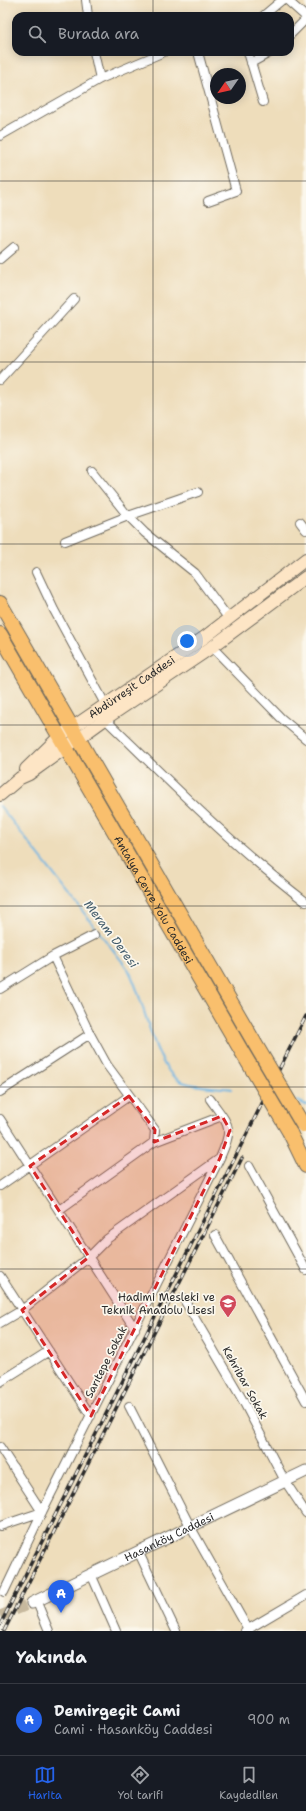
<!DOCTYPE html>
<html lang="tr">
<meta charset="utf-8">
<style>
body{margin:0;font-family:"Shantell Sans",sans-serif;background:#20242c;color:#f1f3f6}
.compass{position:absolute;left:210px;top:68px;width:36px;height:36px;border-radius:50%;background:#171b24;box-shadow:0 2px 10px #0003;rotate:236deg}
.you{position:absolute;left:187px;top:641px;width:14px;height:14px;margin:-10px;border:3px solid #fff;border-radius:50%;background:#1a73e8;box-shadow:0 0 0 6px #1a73e833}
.badge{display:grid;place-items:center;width:26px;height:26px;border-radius:50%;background:#2563eb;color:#fff;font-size:13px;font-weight:700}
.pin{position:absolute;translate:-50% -33px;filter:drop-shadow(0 1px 2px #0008)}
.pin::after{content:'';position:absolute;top:21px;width:14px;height:12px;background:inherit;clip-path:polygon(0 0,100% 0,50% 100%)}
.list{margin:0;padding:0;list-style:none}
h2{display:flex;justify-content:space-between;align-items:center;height:52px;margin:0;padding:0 16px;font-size:17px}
h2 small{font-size:13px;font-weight:400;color:#9ea1a6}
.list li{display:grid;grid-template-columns:26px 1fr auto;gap:12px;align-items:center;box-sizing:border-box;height:72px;padding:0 16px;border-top:1px solid #363941}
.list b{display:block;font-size:15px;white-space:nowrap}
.list p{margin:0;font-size:13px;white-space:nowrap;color:#9ea1a6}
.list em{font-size:13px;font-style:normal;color:#9ea1a6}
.icon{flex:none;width:22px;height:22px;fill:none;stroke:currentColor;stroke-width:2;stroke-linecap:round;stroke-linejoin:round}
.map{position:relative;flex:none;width:306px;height:1631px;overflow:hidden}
.search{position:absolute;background:#171b24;box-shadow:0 2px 10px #0003;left:12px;right:12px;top:12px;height:44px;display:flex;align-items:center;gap:10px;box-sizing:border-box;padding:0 14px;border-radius:12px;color:#9ea1a6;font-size:15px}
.sheet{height:124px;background:#171b24}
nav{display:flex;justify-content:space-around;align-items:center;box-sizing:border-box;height:56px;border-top:1px solid #363941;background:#171b24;font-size:11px;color:#9ea1a6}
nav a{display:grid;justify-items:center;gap:2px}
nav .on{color:#2563eb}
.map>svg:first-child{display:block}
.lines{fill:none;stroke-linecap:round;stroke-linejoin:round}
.stream{stroke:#6ab4e3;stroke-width:2}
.tertiary-tunnel{stroke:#c7b99e;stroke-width:11;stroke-dasharray:11 5.5;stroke-linecap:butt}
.minor-casing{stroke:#6f695d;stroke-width:10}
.tertiary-casing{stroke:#6f695d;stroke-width:13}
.secondary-casing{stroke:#6f695d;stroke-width:14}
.trunk-casing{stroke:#6f695d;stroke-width:16}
.minor{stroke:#fff;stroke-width:8}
.tertiary{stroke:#fff;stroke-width:11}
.secondary{stroke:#fde5c5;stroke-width:12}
.trunk{stroke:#f9bf6d;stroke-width:14}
.rail-casing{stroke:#2b2b2b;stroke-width:3.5}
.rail{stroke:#fbf7ec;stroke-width:2;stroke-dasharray:6;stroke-linecap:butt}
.trunk-bridge-casing{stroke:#6f695d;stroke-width:16;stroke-linecap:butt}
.trunk-bridge{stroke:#f9bf6d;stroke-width:14}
.marked{fill:#d62828;fill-opacity:0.2;stroke:#d62828;stroke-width:3;stroke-dasharray:8 5;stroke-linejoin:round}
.grid{fill:none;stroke:#2b2b2b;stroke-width:1;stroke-opacity:0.55}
.labels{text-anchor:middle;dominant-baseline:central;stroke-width:3.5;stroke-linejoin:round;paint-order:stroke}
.street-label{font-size:11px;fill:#2b2b2b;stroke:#fbf7ec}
.poi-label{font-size:11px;fill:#2b2b2b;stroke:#fbf7ec;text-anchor:end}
.water-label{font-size:12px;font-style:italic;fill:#415b6b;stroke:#fbf7ec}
</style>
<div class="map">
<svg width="306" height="1631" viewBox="0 0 306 1631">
<rect width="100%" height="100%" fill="#fbf7ec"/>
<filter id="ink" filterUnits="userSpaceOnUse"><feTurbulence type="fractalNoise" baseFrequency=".025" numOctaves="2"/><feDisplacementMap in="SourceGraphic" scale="8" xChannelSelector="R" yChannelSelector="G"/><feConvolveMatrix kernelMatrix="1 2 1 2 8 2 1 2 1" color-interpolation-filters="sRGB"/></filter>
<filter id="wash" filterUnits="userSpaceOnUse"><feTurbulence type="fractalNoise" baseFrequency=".012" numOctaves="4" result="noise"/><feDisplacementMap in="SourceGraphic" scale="16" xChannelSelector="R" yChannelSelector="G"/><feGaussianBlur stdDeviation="0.9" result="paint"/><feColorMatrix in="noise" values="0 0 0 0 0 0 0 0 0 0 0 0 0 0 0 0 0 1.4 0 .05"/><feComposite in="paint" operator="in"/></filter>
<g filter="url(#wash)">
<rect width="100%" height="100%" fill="#edb"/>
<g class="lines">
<path class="stream" d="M0 806 128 969C144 996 154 1069 180 1081 193 1087 217 1087 232 1089
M298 1101 306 1105"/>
</g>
</g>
<g filter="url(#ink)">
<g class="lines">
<path class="tertiary-tunnel" d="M0 1616 32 1603"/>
<g class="minor-casing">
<path id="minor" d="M86 0 88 16
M287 0 306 17
M263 16 282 0
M290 35 306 19
M94 52 100 79
M198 52 236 191 208 201
M248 52 263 102
M251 63 271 52
M0 136 100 79 164 52
M0 259 14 247
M0 380 74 299
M92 471 128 516 198 492
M300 522 306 530
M65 541 128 516 145 533 195 573 229 619
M36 572 54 610 105 704
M212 647 281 718 306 739
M105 719C170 782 234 847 306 902
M53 956 90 1034 107 1065 155 1130 154 1142 59 1210
M0 989 53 956 94 935
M0 1092 90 1034
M0 1119 135 1329
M154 1142 222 1116
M249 1166 306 1270
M0 1186 129 1096
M215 1235 306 1401
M0 1276 91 1416
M183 1298 242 1399 285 1481 306 1513
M0 1323 22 1310 89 1257 107 1239 219 1159
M0 1382 49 1351
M129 1406 190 1526 249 1631
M0 1447 42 1512 0 1526
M138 1551 176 1631
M91 1574 116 1631
M4 1592 42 1512 220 1158C234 1126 230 1127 210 1099
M36 1600 49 1631
M245 1631 306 1595"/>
</g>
<g class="tertiary-casing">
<g id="tertiary">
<path id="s1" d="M32 1603 306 1471"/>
</g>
</g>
<g class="secondary-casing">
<g id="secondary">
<path id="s2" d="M26 769 60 736 205 637 306 559"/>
<path d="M0 795 20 778 29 774 105 719 212 647 306 577"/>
</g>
</g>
<g class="trunk-casing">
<g id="trunk">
<path d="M0 603 254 1042"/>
<path id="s3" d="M0 634 242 1052"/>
<path d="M290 1133 306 1166"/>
</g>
</g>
<use href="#minor" class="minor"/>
<use href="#tertiary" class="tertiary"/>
<use href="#secondary" class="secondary"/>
<use href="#trunk" class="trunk"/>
<g class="rail-casing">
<path id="rail" d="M0 1625 306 1016
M4 1631 242 1158"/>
</g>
<use href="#rail" class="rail"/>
<g class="trunk-bridge-casing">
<path id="trunk-bridge" d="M254 1042 303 1125
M242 1052 290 1133"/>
</g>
<use href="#trunk-bridge" class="trunk-bridge"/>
</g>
</g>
<path class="marked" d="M129 1096 155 1130 154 1142 222 1116 230 1130 220 1158 91 1416 22 1310 89 1257 30 1166Z"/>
<path class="grid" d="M153 0V16M153 52V1631M0 181H306M0 362H306M0 544H306M0 725H306M0 906H306M0 1087H306M0 1269H306M0 1450H306"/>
<defs>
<g id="school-pin" transform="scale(0.9)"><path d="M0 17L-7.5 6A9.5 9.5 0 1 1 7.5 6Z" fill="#d1495b" stroke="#fbf7ec"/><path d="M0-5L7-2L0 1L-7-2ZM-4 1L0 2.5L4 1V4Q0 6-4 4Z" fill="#fff"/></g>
</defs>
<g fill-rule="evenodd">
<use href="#school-pin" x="228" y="1303"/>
</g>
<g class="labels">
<g class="street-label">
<text stroke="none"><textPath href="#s2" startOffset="134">Abdürreşit Caddesi</textPath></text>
<text stroke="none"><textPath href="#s3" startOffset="307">Antalya Çevre Yolu Caddesi</textPath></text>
<text transform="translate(106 1362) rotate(-63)">Sarıtepe Sokak</text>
<text transform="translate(245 1383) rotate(61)">Kehribar Sokak</text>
<text stroke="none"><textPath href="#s1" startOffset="152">Hasanköy Caddesi</textPath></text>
</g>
<g class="poi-label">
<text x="215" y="1297">Hadimi Mesleki ve<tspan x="215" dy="13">Teknik Anadolu Lisesi</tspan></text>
</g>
<g class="water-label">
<text transform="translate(111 934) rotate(53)">Meram Deresi</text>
</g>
</g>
</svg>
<svg class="compass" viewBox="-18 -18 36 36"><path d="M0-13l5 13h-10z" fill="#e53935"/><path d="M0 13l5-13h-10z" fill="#9ea1a6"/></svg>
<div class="you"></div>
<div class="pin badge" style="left:61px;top:1613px">A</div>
<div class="search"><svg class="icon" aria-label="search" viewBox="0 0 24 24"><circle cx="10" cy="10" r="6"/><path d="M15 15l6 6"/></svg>Burada ara</div>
</div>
<section class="sheet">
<h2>Yakında<small></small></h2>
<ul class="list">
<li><span class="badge">A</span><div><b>Demirgeçit Cami</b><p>Cami · Hasanköy Caddesi</p></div><em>900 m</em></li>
</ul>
</section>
<nav>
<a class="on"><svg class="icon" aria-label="map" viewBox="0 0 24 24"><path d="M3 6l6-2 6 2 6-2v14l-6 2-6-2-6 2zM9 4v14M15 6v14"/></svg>Harita</a>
<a><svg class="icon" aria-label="directions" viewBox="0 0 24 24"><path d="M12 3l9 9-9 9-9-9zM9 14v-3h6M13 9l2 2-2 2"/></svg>Yol tarifi</a>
<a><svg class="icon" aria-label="saved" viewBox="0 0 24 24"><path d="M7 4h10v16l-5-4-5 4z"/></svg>Kaydedilen</a>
</nav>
